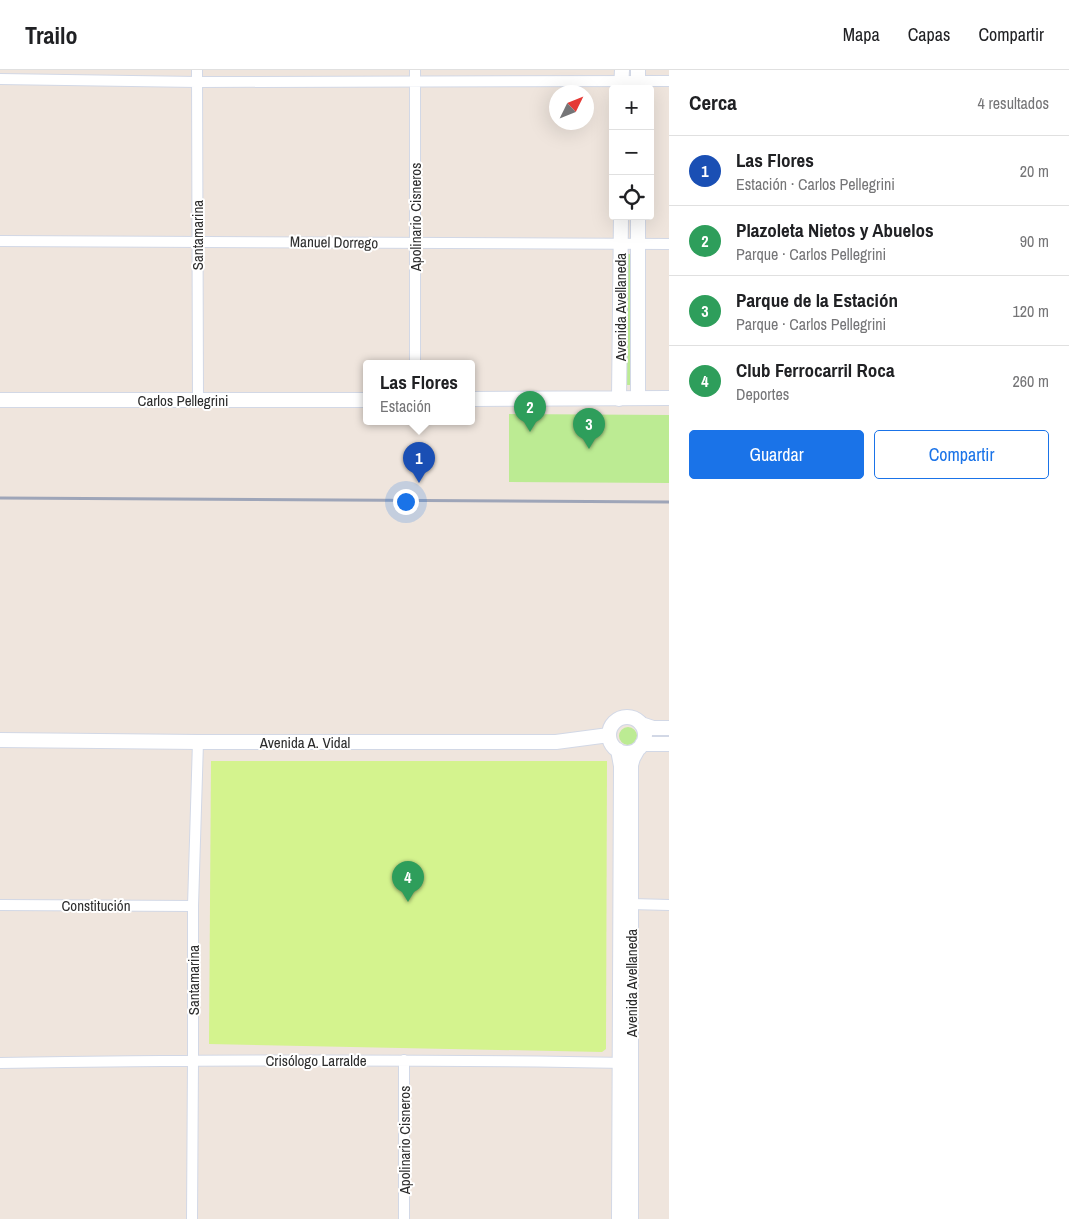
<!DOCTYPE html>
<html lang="es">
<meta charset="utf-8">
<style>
body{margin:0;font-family:"Archivo Narrow",sans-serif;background:#f6f6f6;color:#202124}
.controls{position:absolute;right:15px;top:15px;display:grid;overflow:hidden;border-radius:5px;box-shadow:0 5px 20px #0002}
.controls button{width:45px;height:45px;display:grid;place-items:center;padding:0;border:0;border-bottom:1px solid #e0e0e0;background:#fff;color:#202124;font:25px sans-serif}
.compass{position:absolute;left:549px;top:15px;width:45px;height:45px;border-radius:50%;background:#fff;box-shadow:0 5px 20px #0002;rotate:47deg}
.you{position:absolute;left:405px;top:431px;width:18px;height:18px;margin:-12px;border:4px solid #fff;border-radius:50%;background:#1a73e8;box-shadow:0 0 0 8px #1a73e833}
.badge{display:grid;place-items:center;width:32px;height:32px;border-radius:50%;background:#1a73e8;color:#fff;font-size:16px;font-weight:700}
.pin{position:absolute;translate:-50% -41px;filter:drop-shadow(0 1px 2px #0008)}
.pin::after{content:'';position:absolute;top:26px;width:18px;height:15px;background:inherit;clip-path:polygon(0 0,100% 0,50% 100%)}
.popup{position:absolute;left:363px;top:290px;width:112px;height:65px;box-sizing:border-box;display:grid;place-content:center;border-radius:5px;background:#fff;filter:drop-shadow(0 1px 4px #0005);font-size:16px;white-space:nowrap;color:#757577}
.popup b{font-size:19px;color:#202124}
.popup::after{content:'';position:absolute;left:50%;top:100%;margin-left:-10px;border:10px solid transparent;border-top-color:#fff}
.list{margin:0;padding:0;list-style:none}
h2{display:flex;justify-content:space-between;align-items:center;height:65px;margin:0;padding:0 20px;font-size:21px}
h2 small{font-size:16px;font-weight:400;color:#757577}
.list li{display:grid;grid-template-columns:32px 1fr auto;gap:15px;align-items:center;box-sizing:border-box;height:70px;padding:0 20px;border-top:1px solid #e0e0e0}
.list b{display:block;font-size:19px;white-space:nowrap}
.list p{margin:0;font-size:16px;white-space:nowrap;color:#757577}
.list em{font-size:16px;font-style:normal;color:#757577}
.actions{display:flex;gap:10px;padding:15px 20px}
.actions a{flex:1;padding:11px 0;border:1px solid #1a73e8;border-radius:5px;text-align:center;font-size:18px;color:#1a73e8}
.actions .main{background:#1a73e8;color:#fff}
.icon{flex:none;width:28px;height:28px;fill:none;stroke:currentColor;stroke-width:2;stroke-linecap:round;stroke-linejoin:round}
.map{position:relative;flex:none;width:669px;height:1149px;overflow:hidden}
header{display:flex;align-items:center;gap:30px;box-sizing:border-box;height:70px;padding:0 25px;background:#fff;border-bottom:1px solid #e0e0e0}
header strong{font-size:24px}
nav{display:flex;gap:28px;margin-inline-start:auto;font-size:18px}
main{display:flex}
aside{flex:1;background:#fff}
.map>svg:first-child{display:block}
.green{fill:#bceb93}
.pitch{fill:#d4f38e}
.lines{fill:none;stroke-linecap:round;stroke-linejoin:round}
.street-casing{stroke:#d2d8e6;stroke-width:12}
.secondary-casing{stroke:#d2d8e6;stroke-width:16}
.street{stroke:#fff;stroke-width:10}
.secondary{stroke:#fff;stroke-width:14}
.rail{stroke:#9ea5b8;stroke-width:3}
.labels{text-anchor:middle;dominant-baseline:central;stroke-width:4;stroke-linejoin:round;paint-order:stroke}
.street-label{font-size:15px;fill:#2c2c2c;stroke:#fff}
</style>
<header>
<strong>Trailo</strong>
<nav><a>Mapa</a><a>Capas</a><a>Compartir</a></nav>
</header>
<main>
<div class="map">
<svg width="669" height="1149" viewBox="0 0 669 1149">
<rect width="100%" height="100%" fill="#efe5dd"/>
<path class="green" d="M627 184H633L632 315H627Z
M509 344 669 345V413L509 412Z
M619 666a9 9 0 1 1 18 0a9 9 0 1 1-18 0Z"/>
<path class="pitch" d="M211 691H607L606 979 602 982 209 974Z"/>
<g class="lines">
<g class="street-casing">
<path id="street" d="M197 0 198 331
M0 9 197 12 669 11
M0 171 669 174
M415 294V0
M631 834 669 835
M0 835 193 836
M404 990V1149
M0 993C208 990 417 989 625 993
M192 1149 193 990V836L198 672"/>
</g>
<g class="secondary-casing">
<path id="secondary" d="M621 19 622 0
M638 19V0
M638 146V328
M472 329 669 328
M619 329 621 146
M0 330H366
M609 665a18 18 0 1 1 36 0a18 18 0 1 1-36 0Z
M641 654 653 658H669
M0 670 198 672H556L609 665
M642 674H669
M618 680 621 696 619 1149
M631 1149V695L633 688 638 679"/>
</g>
<use href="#street" class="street"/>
<use href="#secondary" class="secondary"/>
<path class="rail" d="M0 428 669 432"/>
</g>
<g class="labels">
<g class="street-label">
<text transform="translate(415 147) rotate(-90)">Apolinario Cisneros</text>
<text transform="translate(197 165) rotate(-90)">Santamarina</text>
<text transform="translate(334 172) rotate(1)">Manuel Dorrego</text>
<text transform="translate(620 237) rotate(-90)">Avenida Avellaneda</text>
<text x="183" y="330">Carlos Pellegrini</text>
<text x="305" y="672">Avenida A. Vidal</text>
<text x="96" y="835">Constitución</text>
<text transform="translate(193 910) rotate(-90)">Santamarina</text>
<text transform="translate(631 913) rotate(-90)">Avenida Avellaneda</text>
<text x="316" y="990">Crisólogo Larralde</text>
<text transform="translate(404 1070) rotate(-90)">Apolinario Cisneros</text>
</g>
</g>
</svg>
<div class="controls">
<button>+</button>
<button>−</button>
<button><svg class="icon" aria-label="locate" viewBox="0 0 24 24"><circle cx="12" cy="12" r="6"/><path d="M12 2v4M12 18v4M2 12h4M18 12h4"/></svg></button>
</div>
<svg class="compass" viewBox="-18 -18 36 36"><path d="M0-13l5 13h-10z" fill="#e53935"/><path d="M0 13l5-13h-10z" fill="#757577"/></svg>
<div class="you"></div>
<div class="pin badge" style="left:419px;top:413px;background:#1a4fb4">1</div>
<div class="popup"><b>Las Flores</b>Estación</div>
<div class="pin badge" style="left:530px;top:362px;background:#2e9e5b">2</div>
<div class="pin badge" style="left:589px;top:379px;background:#2e9e5b">3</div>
<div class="pin badge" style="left:408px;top:832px;background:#2e9e5b">4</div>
</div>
<aside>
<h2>Cerca<small>4 resultados</small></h2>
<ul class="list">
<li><span class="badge" style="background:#1a4fb4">1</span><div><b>Las Flores</b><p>Estación · Carlos Pellegrini</p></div><em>20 m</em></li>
<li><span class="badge" style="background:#2e9e5b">2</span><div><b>Plazoleta Nietos y Abuelos</b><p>Parque · Carlos Pellegrini</p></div><em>90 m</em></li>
<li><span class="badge" style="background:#2e9e5b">3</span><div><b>Parque de la Estación</b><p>Parque · Carlos Pellegrini</p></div><em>120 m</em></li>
<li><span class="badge" style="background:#2e9e5b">4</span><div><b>Club Ferrocarril Roca</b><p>Deportes</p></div><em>260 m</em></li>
</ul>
<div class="actions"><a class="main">Guardar</a><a>Compartir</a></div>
</aside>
</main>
